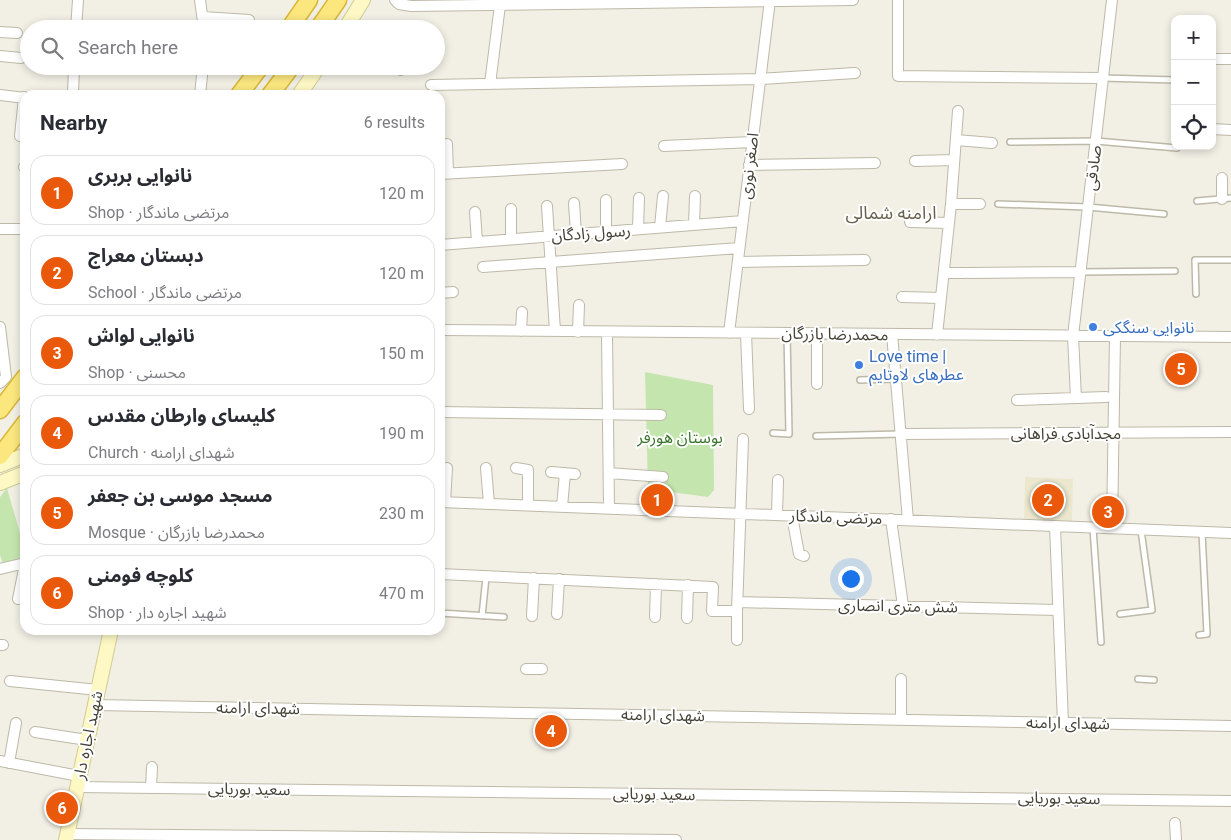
<!DOCTYPE html>
<meta charset="utf-8">
<style>
body{margin:0;font-family:Roboto,"Noto Sans Arabic",sans-serif;background:#f7f7f7;color:#2b2b33}
.controls{position:absolute;right:15px;top:15px;display:grid;overflow:hidden;border-radius:10px;box-shadow:0 2px 8px #0003}
.controls button{width:45px;height:45px;display:grid;place-items:center;padding:0;border:0;border-bottom:1px solid #e1e1e2;background:#fff;color:#2b2b33;font:25px sans-serif}
.you{position:absolute;left:850px;top:578px;width:18px;height:18px;margin:-12px;border:4px solid #fff;border-radius:50%;background:#1a73e8;box-shadow:0 0 0 8px #1a73e833}
.badge{display:grid;place-items:center;width:32px;height:32px;border-radius:50%;background:#ea580c;color:#fff;font-size:16px;font-weight:700}
.pin{position:absolute;translate:-50% -50%;border:2px solid #fff;box-shadow:0 1px 5px #0006}
.list{margin:0;padding:0;list-style:none}
h2{display:flex;justify-content:space-between;align-items:center;height:65px;margin:0;padding:0 20px;font-size:21px}
h2 small{font-size:16px;font-weight:400;color:#7c7c81}
.list li{display:grid;grid-template-columns:32px 1fr auto;gap:15px;align-items:center;box-sizing:border-box;height:70px;margin:0 10px 10px;padding:0 10px;border:1px solid #e1e1e2;border-radius:15px}
.list b{display:block;font-size:19px;white-space:nowrap}
.list p{margin:0;font-size:16px;white-space:nowrap;color:#7c7c81}
.list em{font-size:16px;font-style:normal;color:#7c7c81}
.icon{flex:none;width:28px;height:28px;fill:none;stroke:currentColor;stroke-width:2;stroke-linecap:round;stroke-linejoin:round}
.map{position:relative;flex:none;width:1231px;height:840px;overflow:hidden}
.search{position:absolute;background:#fff;box-shadow:0 2px 8px #0003;left:20px;top:20px;width:425px;height:55px;display:flex;align-items:center;gap:12px;box-sizing:border-box;padding:0 18px;border-radius:28px;color:#7c7c81;font-size:19px}
.panel{position:absolute;background:#fff;box-shadow:0 2px 8px #0003;left:20px;top:90px;width:425px;height:545px;border-radius:15px}
.map>svg:first-child{display:block}
.education{fill:#ebe8cf}
.green{fill:#c4e6ae}
.lines{fill:none;stroke-linecap:round;stroke-linejoin:round}
.service-casing{stroke:#bdb9a8;stroke-width:8}
.minor-casing{stroke:#bdb9a8;stroke-width:12}
.secondary-casing{stroke:#d1cb96;stroke-width:16}
.trunk-casing{stroke:#d9b738;stroke-width:19}
.service{stroke:#fff;stroke-width:5}
.minor{stroke:#fff;stroke-width:10}
.secondary{stroke:#fdf8c4;stroke-width:14}
.trunk{stroke:#fbe77e;stroke-width:16}
.shop-dot{fill:#3f7fe0;stroke:#fff;stroke-width:2}
.labels{text-anchor:middle;dominant-baseline:central;stroke-width:4;stroke-linejoin:round;paint-order:stroke}
.street-label{font-size:16px;fill:#444135;stroke:#fff}
.shop-label{font-size:16px;fill:#366cbe;stroke:#fff;text-anchor:start}
.park-label{font-size:16px;fill:#3a752a;stroke:#fff}
.neighbourhood-label{font-size:18px;fill:#67604c;stroke:#fff}
</style>
<div class="map">
<svg width="1231" height="840" viewBox="0 0 1231 840">
<rect width="100%" height="100%" fill="#f2f0e5"/>
<path class="education" d="M1025 477 1073 479 1072 522 1024 521Z"/>
<path class="green" d="M645 372 713 385 714 490 708 497 648 489Z
M7 488 25 551V557L3 564 0 555V497Z"/>
<g class="lines">
<g class="service-casing">
<path id="service" d="M1103 78 1175 80
M1010 142 1096 141 1177 148
M1197 201 1231 198
M998 204 1088 207 1164 214
M1081 272 1175 271
M1196 294 1195 260H1231
M860 380 895 379
M773 433 789 434 787 333
M816 436 901 434
M1093 528 1101 642
M440 613 504 617
M1120 614 1152 610 1141 530
M482 616 486 577
M1199 635 1207 634 1202 532
M1138 679 1154 680"/>
</g>
<g class="minor-casing">
<path id="minor" d="M200 0 204 29
M395 0 399 4 411 6 853 0
M898 0V76L1103 78
M203 17 249 20
M76 29 78 0
M0 32 17 33
M0 56 21 58
M1215 59H1231
M389 66 401 70
M490 84 500 5
M431 85 760 79 855 73
M0 95 25 98
M73 95 74 66
M200 95 203 66
M1212 129 1231 130
M20 136 24 97
M956 140 992 143
M447 144 448 173
M664 146 752 142
M915 161 954 160
M749 165 875 163
M24 167H25
M440 174 622 164
M1222 178V199
M606 200V232
M574 203 576 234
M951 204H980
M547 206 555 331
M511 209V239
M475 212 477 242
M910 222 949 223
M694 225 695 196
M660 227 663 196
M0 229H25
M638 229 639 198
M440 245 743 221
M738 262 865 260
M483 267 739 248
M944 273H966
M969 273 1081 272
M440 293 453 292
M902 297 941 298
M0 327 6 377 0 383
M440 330 1231 337
M521 331 522 312
M578 332 579 305
M607 332 609 509
M729 333 770 0
M746 333 749 409
M817 334V384
M892 334 908 520
M937 335 951 204 958 111
M1076 398 1073 336 1112 0
M1017 400 1106 397
M440 412 661 415
M901 434 1231 432
M486 468 489 504
M516 468 528 470V505
M551 472 575 474
M609 473 663 477
M440 502 1231 533
M445 502 447 468
M562 507 565 473
M777 515 778 480
M792 516 799 554 804 556
M891 519 903 606
M1055 526 1063 723
M1112 528 1115 336
M0 569 25 563
M440 574 713 587 712 611H737L743 439
M18 599 25 564
M738 602 1058 610
M557 614 559 579
M532 616 534 578
M655 617 656 584
M687 618 688 585
M737 640V611
M0 645H3
M526 669H542
M10 681 98 690
M95 705 1231 726
M901 720V679
M35 732 87 740
M0 761 79 776
M9 763 16 723
M77 787 1231 801
M151 788 152 767
M1175 823 1176 840
M68 834 676 840"/>
</g>
<g class="secondary-casing">
<path id="secondary" d="M345 29 363 0
M299 95 319 66
M0 465 25 455
M0 483 25 473
M66 840 111 630"/>
</g>
<g class="trunk-casing">
<path id="trunk" d="M289 29 309 0
M318 29 338 0
M239 95 261 66
M270 95 292 66
M0 410 25 377
M0 456 25 423"/>
</g>
<use href="#service" class="service"/>
<use href="#minor" class="minor"/>
<use href="#secondary" class="secondary"/>
<use href="#trunk" class="trunk"/>
</g>
<g class="shop-dot">
<circle cx="1093" cy="327" r="5"/>
<circle cx="859" cy="365" r="5"/>
</g>
<g class="labels">
<g class="street-label">
<text transform="translate(749 166) rotate(-83)">اصغر نوری</text>
<text transform="translate(1093 168) rotate(-83)">صادقی</text>
<text transform="translate(591 233) rotate(-4)">رسول زادگان</text>
<text transform="translate(835 334) rotate(1)">محمدرضا بازرگان</text>
<text x="1066" y="433">مجدآبادی فراهانی</text>
<text transform="translate(836 517) rotate(2)">مرتضی ماندگار</text>
<text transform="translate(898 606) rotate(1)">شش متری انصاری</text>
<text transform="translate(258 708) rotate(1)">شهدای ارامنه</text>
<text transform="translate(663 715) rotate(1)">شهدای ارامنه</text>
<text transform="translate(1068 723) rotate(1)">شهدای ارامنه</text>
<text transform="translate(88 735) rotate(-78)">شهید اجاره دار</text>
<text transform="translate(249 789) rotate(1)">سعید بوریایی</text>
<text transform="translate(654 794) rotate(1)">سعید بوریایی</text>
<text transform="translate(1059 798) rotate(1)">سعید بوریایی</text>
</g>
<g class="shop-label">
<text x="1103" y="327">نانوایی سنگکی</text>
<text x="869" y="356">Love time |<tspan x="869" dy="18">عطرهای لاوتایم</tspan></text>
</g>
<g class="park-label">
<text x="680" y="437">بوستان هورفر</text>
</g>
<g class="neighbourhood-label">
<text x="891" y="212">ارامنه شمالی</text>
</g>
</g>
</svg>
<div class="controls">
<button>+</button>
<button>−</button>
<button><svg class="icon" aria-label="locate" viewBox="0 0 24 24"><circle cx="12" cy="12" r="6"/><path d="M12 2v4M12 18v4M2 12h4M18 12h4"/></svg></button>
</div>
<div class="you"></div>
<div class="pin badge" style="left:657px;top:500px">1</div>
<div class="pin badge" style="left:1048px;top:500px">2</div>
<div class="pin badge" style="left:1108px;top:512px">3</div>
<div class="pin badge" style="left:551px;top:731px">4</div>
<div class="pin badge" style="left:1181px;top:369px">5</div>
<div class="pin badge" style="left:62px;top:808px">6</div>
<div class="search"><svg class="icon" aria-label="search" viewBox="0 0 24 24"><circle cx="10" cy="10" r="6"/><path d="M15 15l6 6"/></svg>Search here</div>
<section class="panel">
<h2>Nearby<small>6 results</small></h2>
<ul class="list">
<li><span class="badge">1</span><div><b>نانوایی بربری</b><p>Shop · مرتضی ماندگار</p></div><em>120 m</em></li>
<li><span class="badge">2</span><div><b>دبستان معراج</b><p>School · مرتضی ماندگار</p></div><em>120 m</em></li>
<li><span class="badge">3</span><div><b>نانوایی لواش</b><p>Shop · محسنی</p></div><em>150 m</em></li>
<li><span class="badge">4</span><div><b>کلیسای وارطان مقدس</b><p>Church · شهدای ارامنه</p></div><em>190 m</em></li>
<li><span class="badge">5</span><div><b>مسجد موسی بن جعفر</b><p>Mosque · محمدرضا بازرگان</p></div><em>230 m</em></li>
<li><span class="badge">6</span><div><b>کلوچه فومنی</b><p>Shop · شهید اجاره دار</p></div><em>470 m</em></li>
</ul>
</section>
</div>
